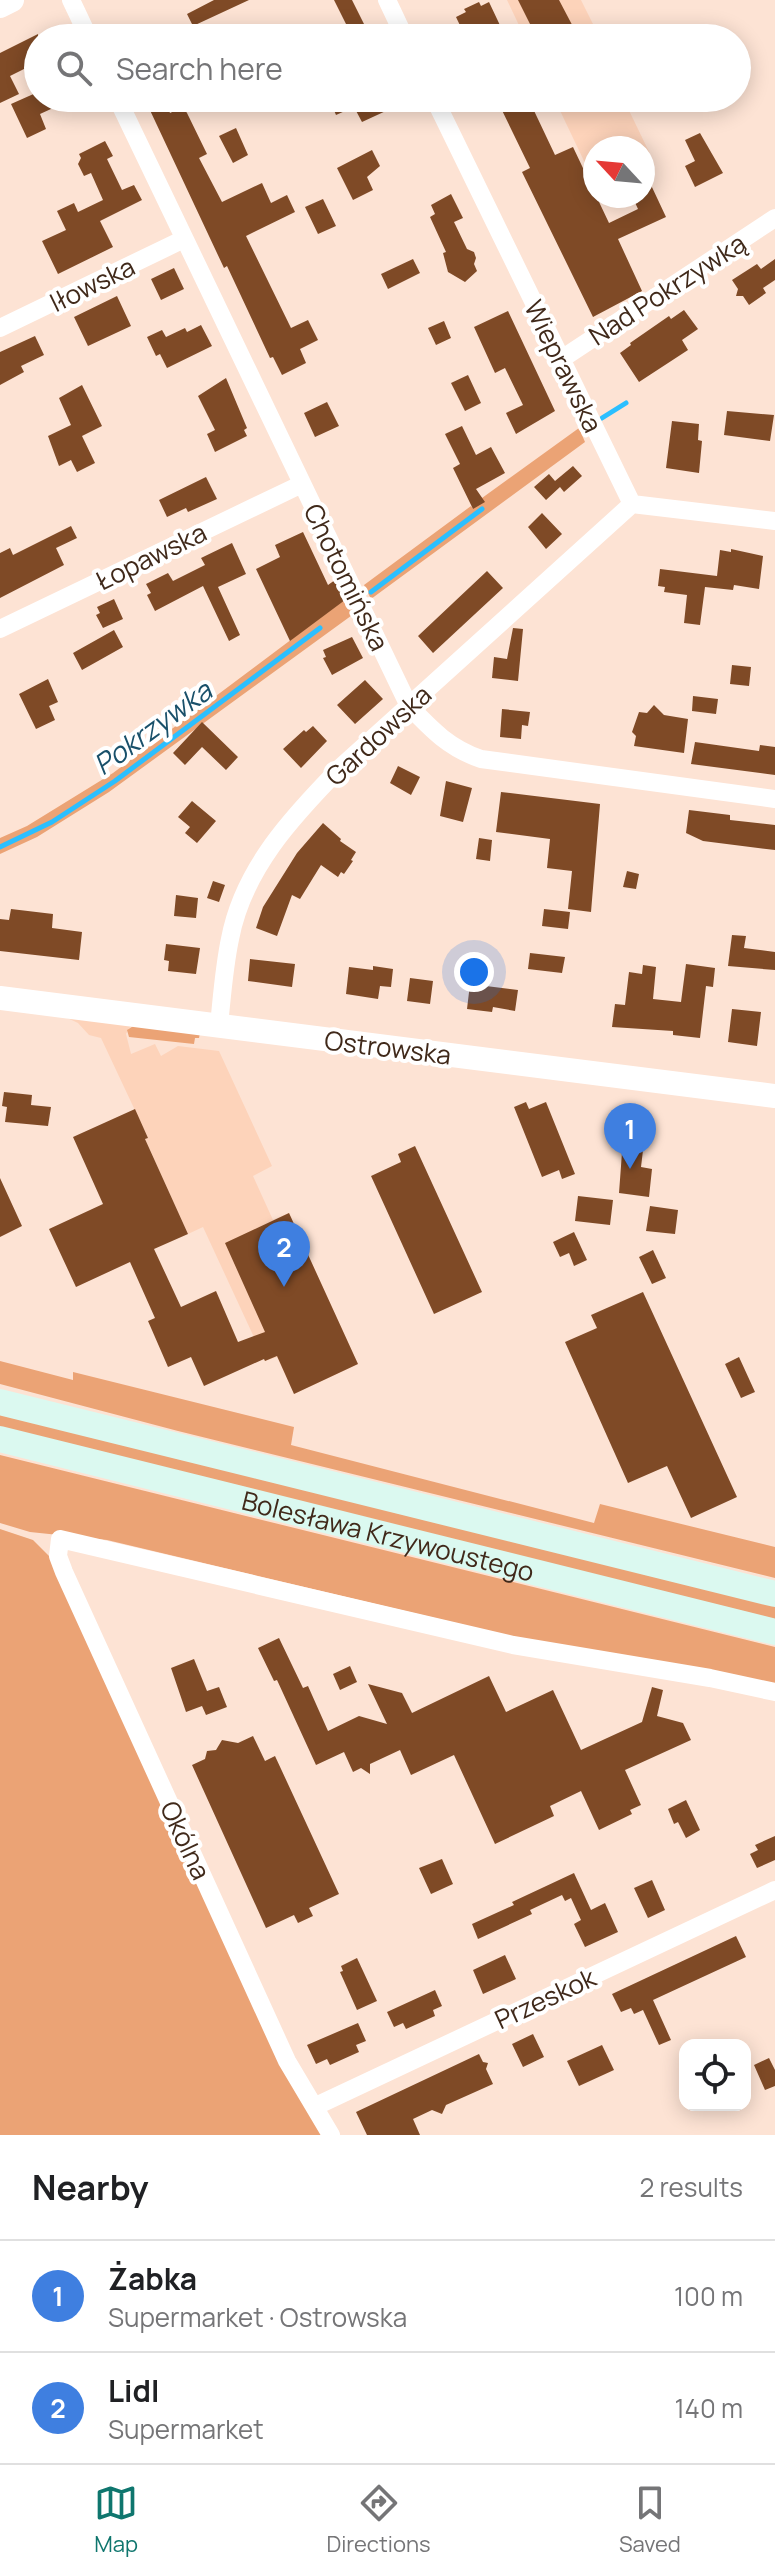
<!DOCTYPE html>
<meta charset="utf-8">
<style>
body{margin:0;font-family:Manrope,sans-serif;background:#f2f2f2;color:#202124}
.controls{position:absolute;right:24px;bottom:24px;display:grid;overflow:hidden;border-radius:16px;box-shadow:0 4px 20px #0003}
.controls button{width:72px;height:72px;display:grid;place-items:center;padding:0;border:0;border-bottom:2px solid #e0e0e0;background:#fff;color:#202124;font:40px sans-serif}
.compass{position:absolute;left:583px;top:136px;width:72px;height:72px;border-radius:50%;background:#fff;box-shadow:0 4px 20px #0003;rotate:296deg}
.you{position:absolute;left:474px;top:972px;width:28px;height:28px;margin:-20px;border:6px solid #fff;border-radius:50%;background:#1a73e8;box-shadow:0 0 0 12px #1a73e833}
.badge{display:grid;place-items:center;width:52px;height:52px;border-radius:50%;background:#0f766e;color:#fff;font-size:26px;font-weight:700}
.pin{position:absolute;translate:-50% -66px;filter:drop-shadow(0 2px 4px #0008)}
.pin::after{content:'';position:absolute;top:42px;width:28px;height:24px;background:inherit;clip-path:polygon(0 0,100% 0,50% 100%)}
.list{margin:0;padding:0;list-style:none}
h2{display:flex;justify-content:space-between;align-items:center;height:104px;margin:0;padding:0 32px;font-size:34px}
h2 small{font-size:26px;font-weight:400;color:#757577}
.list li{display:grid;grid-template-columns:52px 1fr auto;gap:24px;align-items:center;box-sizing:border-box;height:112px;padding:0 32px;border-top:2px solid #e0e0e0}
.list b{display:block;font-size:30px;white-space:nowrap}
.list p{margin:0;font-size:26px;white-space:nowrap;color:#757577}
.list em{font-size:26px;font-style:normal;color:#757577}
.icon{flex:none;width:44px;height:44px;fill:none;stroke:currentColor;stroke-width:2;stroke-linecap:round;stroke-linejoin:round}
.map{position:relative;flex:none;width:775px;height:2135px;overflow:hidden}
.search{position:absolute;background:#fff;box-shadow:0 4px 20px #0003;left:24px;right:24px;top:24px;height:88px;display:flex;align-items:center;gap:20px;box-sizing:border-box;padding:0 28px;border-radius:44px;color:#757577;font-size:30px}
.sheet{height:328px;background:#fff}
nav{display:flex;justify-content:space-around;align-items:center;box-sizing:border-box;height:112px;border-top:2px solid #e0e0e0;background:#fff;font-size:22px;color:#757577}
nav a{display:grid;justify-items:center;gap:4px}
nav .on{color:#0f766e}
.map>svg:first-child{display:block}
.built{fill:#fdd3ba}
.green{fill:#eba375}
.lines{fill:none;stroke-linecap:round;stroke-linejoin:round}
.stream{stroke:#2bbfff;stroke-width:5}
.building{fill:#7f4a26}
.minor{stroke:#fff;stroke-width:18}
.tertiary{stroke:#fff;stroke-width:24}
.secondary{stroke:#dbf9f0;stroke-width:26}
.labels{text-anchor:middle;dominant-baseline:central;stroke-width:8;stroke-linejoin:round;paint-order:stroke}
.street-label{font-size:26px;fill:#40291a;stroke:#fff}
.water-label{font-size:28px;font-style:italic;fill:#19506a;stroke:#fff}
</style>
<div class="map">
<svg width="775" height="2135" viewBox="0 0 775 2135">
<rect width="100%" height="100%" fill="#fde3d4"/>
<path class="built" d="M507 0H581L597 32 593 34 594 38H525Z
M554 98H623L651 156 643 159V148H595L594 182Z
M61 1015 135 1025 129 1028 126 1034 131 1054 155 1044 161 1056 178 1046 219 1051 272 1166 253 1176 273 1220 289 1213 358 1364 294 1394 277 1357 265 1361 203 1227 188 1234 145 1139 148 1138 101 1038 89 1035 78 1023Z"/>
<path class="green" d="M579 428 585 442 371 599 364 585 471 506 473 509 482 498Z
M348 597 355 613 109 792 37 837 0 854V838L27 826 113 773Z
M135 1025 200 1033 199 1038H195L194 1044 129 1037 127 1030Z
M0 1361 73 1380V1372L294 1427 291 1445 594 1523 600 1504 775 1547V1578L178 1431 0 1384Z
M0 1412 775 1604V1621L0 1428Z
M0 1455 775 1647V1684L535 1642 107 1540 30 1532 0 1523Z
M0 1529 33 1540 49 1556 329 2135H0Z"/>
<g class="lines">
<path class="stream" d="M602 418 626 403
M371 592 482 509
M0 847 52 822 115 781 320 628"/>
</g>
<path class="building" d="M214 0H249L193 26 187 14Z
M334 0H352L371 38H353Z
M518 0H559L579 38H537Z
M479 2 481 6 489 2 506 38H466L456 17 466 12 464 9Z
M38 34V62L10 76 19 94 0 103V53Z
M38 92V98H75L40 114 46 129 27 138 11 104Z
M342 98H414L362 122 354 107 336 115 331 103Z
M496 98H528L555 155 573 147 609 223 638 209 632 196H643V168L666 217 618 239 642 291 593 317 522 172 530 168Z
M164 99 170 113 183 107 187 113 207 154 199 158 222 202 262 183 271 203 287 195 295 212 246 236 291 328 308 320 318 340 300 349 306 363 282 375 273 357 270 358 227 266 224 268 148 106Z
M236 128 248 155 233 163 219 136Z
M700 133 723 173 695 187 685 166 695 161 685 140Z
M105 141 113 156 107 159 122 190 134 185 142 200 100 221 113 247 58 274 42 241 66 230 57 211 74 203 78 212 103 200 91 173 84 176 78 164 81 158 79 154Z
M372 150 380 166 367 177 373 190 353 200 337 168Z
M451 194 463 218 454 222 467 249 474 252 476 258 474 264 477 271 465 282 448 272 443 253 446 252 430 217 435 214 431 205Z
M323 199 336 226 318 234 305 207Z
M413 259 420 273 388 289 381 274Z
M775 259V280L763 288 766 293 749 305 743 296H736L738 289 732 280 757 264 761 269Z
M174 268 184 289 161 300 151 279Z
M117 296 131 326 88 346 74 317Z
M684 310 698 329 682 340 688 350 639 382 620 353 631 345 630 343 669 316 671 319Z
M508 311 555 411 516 434 506 413 523 405 505 368 495 373 474 327Z
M444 321 451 338 436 345 428 328Z
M201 325 212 346 167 368 160 354 156 356 147 337 162 330 166 337 185 328 187 332Z
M35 336 44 355 21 366 24 372 0 385V352Z
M468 375 481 403 465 411 451 383Z
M226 378 247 428 244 430 247 436 215 452 207 434 215 430 198 396Z
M82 385 102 426 82 436 95 463 77 472 71 460 59 466 48 436 71 425 59 398Z
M327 402 339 426 315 437 304 413Z
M727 411 774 415 770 441 724 435Z
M672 421 699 424 698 440 702 441 699 473 666 468Z
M462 426 476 455 491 447 505 473 476 489 485 502 473 509 453 468 460 464 445 434Z
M573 466 582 476 564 492 560 487 546 500 534 487 549 474 555 481Z
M206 477 217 499 188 512 186 508 167 517 159 500Z
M542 513 562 534 546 549 528 527Z
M71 526 77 538 56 548 64 565 0 598V553L10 548 13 555Z
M303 532 328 585 335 580 345 600 290 641 256 569 280 557 275 545Z
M232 543 246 574 218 587 240 635 229 641 203 586 155 611 147 595 151 593 146 584 168 573 173 581 205 565 201 558Z
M731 549 763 556 759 589 734 585 733 590 705 587 700 625 684 623 687 595 664 592 665 587 658 586 660 569 717 576 720 550 731 552Z
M487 571 503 588 433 653 418 636Z
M114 599 123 619 103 628 96 615 100 613 97 607Z
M513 628 523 629 518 681 492 678 494 657 507 659Z
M114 630 123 647 82 670 73 653Z
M352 637 363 658 332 675 323 658 326 657 323 650Z
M732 665 751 667 749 686 730 684Z
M48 679 58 702 49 706 55 720 36 729 19 694Z
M365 680 383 699 355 724 337 705Z
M693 696 718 699 716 714 692 711Z
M654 705 664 715 688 719 684 753 634 746 636 736 632 732 639 712 647 713Z
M502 709 530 712 528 726 522 725 521 739 500 737Z
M202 722 238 757 226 770 202 747 185 765 173 753Z
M313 726 327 741 301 768 283 749 304 730 306 732Z
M695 742 759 751 760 745 775 747V775L691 764Z
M398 766 420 777 411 795 390 783Z
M446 781 472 788 463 822 440 816Z
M501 792 600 804 591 912 568 909 572 871 547 868 550 839 496 832Z
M192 801 216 821 197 843 185 833 190 827 178 817Z
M689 810 730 815V820L775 825V850L703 841 686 833Z
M323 823 341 839 340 841 356 852 351 860 353 861 344 874 341 872 338 877 321 865 300 899 292 895 277 936 256 928 263 907 297 853Z
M479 838 492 840 490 861 476 859Z
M627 871 639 874 636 889 623 887Z
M213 881 225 885 219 902 207 898Z
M176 895 198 898 196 918 174 916Z
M11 909 53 914 52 928 82 932 79 960 0 951V919L9 920Z
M544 909 570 912 568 929 542 926Z
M732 935 746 936 744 948 775 952V970L728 966Z
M166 944 200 948 196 974 168 971 169 961 164 960Z
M530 953 565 957 562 973 528 969Z
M250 959 295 964 292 987 248 981Z
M686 964 715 968 713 987 706 986 700 1038 673 1035V1031L612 1027 615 1004 625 1005 629 972 642 974 643 965 656 967 653 999 681 1002Z
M373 966 393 969 391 987 380 986 378 999 346 994 349 967 373 970Z
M410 978 433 981 430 1004 407 1001Z
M470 984 518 990 515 1011 493 1007 492 1012 467 1009Z
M732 1009 761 1012 757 1046 728 1042Z
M4 1092 32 1095 31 1105 51 1107 48 1126 5 1122 7 1107 2 1106Z
M526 1102 529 1109 546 1102 575 1174 562 1179 559 1170 542 1177 514 1107Z
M135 1109 148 1138 145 1139 188 1234 154 1249 181 1307 216 1291 238 1342 265 1332 225 1243 289 1213 358 1364 294 1394 277 1356 265 1361 264 1359 204 1386 191 1357 168 1367 148 1321 155 1318 130 1262 76 1287 49 1229 103 1204 73 1137Z
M623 1139 644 1142 641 1167 652 1169 649 1197 619 1193Z
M415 1146 482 1292 434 1314 371 1176 401 1162 398 1154Z
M0 1178 22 1226 0 1237Z
M578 1196 613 1200 610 1225 575 1221Z
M650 1206 678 1210 675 1234 646 1231Z
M574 1232 587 1260 574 1266 569 1253 560 1257 553 1242Z
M653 1250 666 1278 652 1284 639 1257Z
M643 1292 737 1497 691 1518 667 1466 628 1483 565 1342 597 1328 591 1315Z
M739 1357 755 1392 741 1398 725 1364Z
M279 1638 303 1688 308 1686 328 1731 359 1716 387 1724 368 1684 402 1693 412 1713 489 1676 506 1712 553 1690 581 1750 642 1722 652 1687 663 1690 657 1716 683 1723 691 1740 625 1770 641 1805 630 1810 632 1814 599 1830 581 1791 550 1806 554 1816 495 1844 454 1755 411 1775 400 1750 370 1764V1774L361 1768 353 1772 344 1752 316 1765 277 1680 274 1681 258 1648Z
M194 1659 207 1691 219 1687 227 1707 206 1715 202 1706 186 1712 171 1668Z
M350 1666 357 1682 340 1690 333 1674Z
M253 1736 265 1761 275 1756 339 1894 309 1908 313 1916 298 1923 294 1915 266 1928 192 1765 205 1759 207 1751 216 1750 222 1740 238 1743Z
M686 1800 700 1830 686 1838 678 1822 674 1824 668 1809Z
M775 1836V1860L757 1868 750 1854 758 1850 755 1845Z
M442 1859 453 1884 431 1894 419 1868Z
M574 1873 591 1910 605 1903 618 1932 585 1947 574 1924 581 1920 571 1898 565 1901 562 1895 530 1910 532 1914 478 1939 472 1924 514 1905 512 1902Z
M652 1880 665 1910 648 1918 634 1888Z
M736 1936 746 1957 653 2000 671 2040 659 2045 643 2010 634 2014 631 2008 621 2012 612 1994Z
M505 1955 516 1979 483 1994 473 1970Z
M357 1958 377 2001 357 2010 340 1972 343 1971 341 1966Z
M435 1990 442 2006 433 2010 435 2016 406 2029 403 2023 394 2027 387 2012Z
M358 2023 366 2041 356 2045 359 2052 330 2065 327 2059 316 2064 307 2045Z
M533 2034 544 2057 523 2067 512 2044Z
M602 2045 614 2070 579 2086 567 2061Z
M479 2054 483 2062 488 2063 486 2069 493 2084 446 2105 442 2114 432 2110 413 2119 420 2135H367L356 2112Z
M769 2058 775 2070V2086L765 2090 754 2065Z"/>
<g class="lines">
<path class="minor" d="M71 0 89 38
M387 0 405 38
M117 98 409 706C432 730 449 748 481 759L775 799
M434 98 632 504 775 521
M0 328 184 239
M560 360 775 218
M0 629 302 484
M219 1025C222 997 224 967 230 939 243 869 293 816 340 768L632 504
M316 2106 775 1890
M331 2135 287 2061 64 1572 58 1556 60 1539 513 1645 710 1678 775 1692"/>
<path class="tertiary" d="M0 6 12 0
M0 998 775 1096"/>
<g class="secondary">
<path d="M0 1402 775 1594"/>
<path id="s1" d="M0 1439 775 1632"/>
</g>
</g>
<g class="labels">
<g class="street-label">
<text transform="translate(92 284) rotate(-26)">Iłowska</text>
<text transform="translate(667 289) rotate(-33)">Nad Pokrzywką</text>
<text transform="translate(564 366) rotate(64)">Wieprawska</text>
<text transform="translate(151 556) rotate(-26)">Łopawska</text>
<text transform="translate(347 577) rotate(64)">Chotomińska</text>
<text transform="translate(378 735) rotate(-43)">Gardowska</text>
<text transform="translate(388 1047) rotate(7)">Ostrowska</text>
<text stroke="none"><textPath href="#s1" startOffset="400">Bolesława Krzywoustego</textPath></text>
<text transform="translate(186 1840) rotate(65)">Okólna</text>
<text transform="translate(545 1998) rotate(-25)">Przeskok</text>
</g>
<g class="water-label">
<text transform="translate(152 727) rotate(-36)">Pokrzywka</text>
</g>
</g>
</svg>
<div class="controls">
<button><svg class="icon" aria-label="locate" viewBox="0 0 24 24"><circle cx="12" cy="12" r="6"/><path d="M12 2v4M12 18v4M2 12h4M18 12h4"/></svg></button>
</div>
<svg class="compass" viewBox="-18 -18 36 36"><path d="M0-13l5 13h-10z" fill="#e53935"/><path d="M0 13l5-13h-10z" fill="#757577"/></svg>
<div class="you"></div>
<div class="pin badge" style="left:630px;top:1169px;background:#3f7fe0">1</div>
<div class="pin badge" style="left:284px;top:1287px;background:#3f7fe0">2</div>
<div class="search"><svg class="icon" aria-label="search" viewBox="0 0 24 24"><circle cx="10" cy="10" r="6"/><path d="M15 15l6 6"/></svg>Search here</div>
</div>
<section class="sheet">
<h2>Nearby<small>2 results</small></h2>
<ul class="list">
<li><span class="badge" style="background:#3f7fe0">1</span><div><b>Żabka</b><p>Supermarket · Ostrowska</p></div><em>100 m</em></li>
<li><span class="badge" style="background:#3f7fe0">2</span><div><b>Lidl</b><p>Supermarket</p></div><em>140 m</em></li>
</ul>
</section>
<nav>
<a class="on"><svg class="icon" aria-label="map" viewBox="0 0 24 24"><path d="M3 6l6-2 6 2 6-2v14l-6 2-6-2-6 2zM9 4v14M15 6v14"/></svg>Map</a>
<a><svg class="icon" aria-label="directions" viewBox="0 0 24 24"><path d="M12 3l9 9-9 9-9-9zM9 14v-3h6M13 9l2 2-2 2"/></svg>Directions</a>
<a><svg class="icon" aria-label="saved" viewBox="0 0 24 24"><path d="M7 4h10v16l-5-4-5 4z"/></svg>Saved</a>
</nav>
